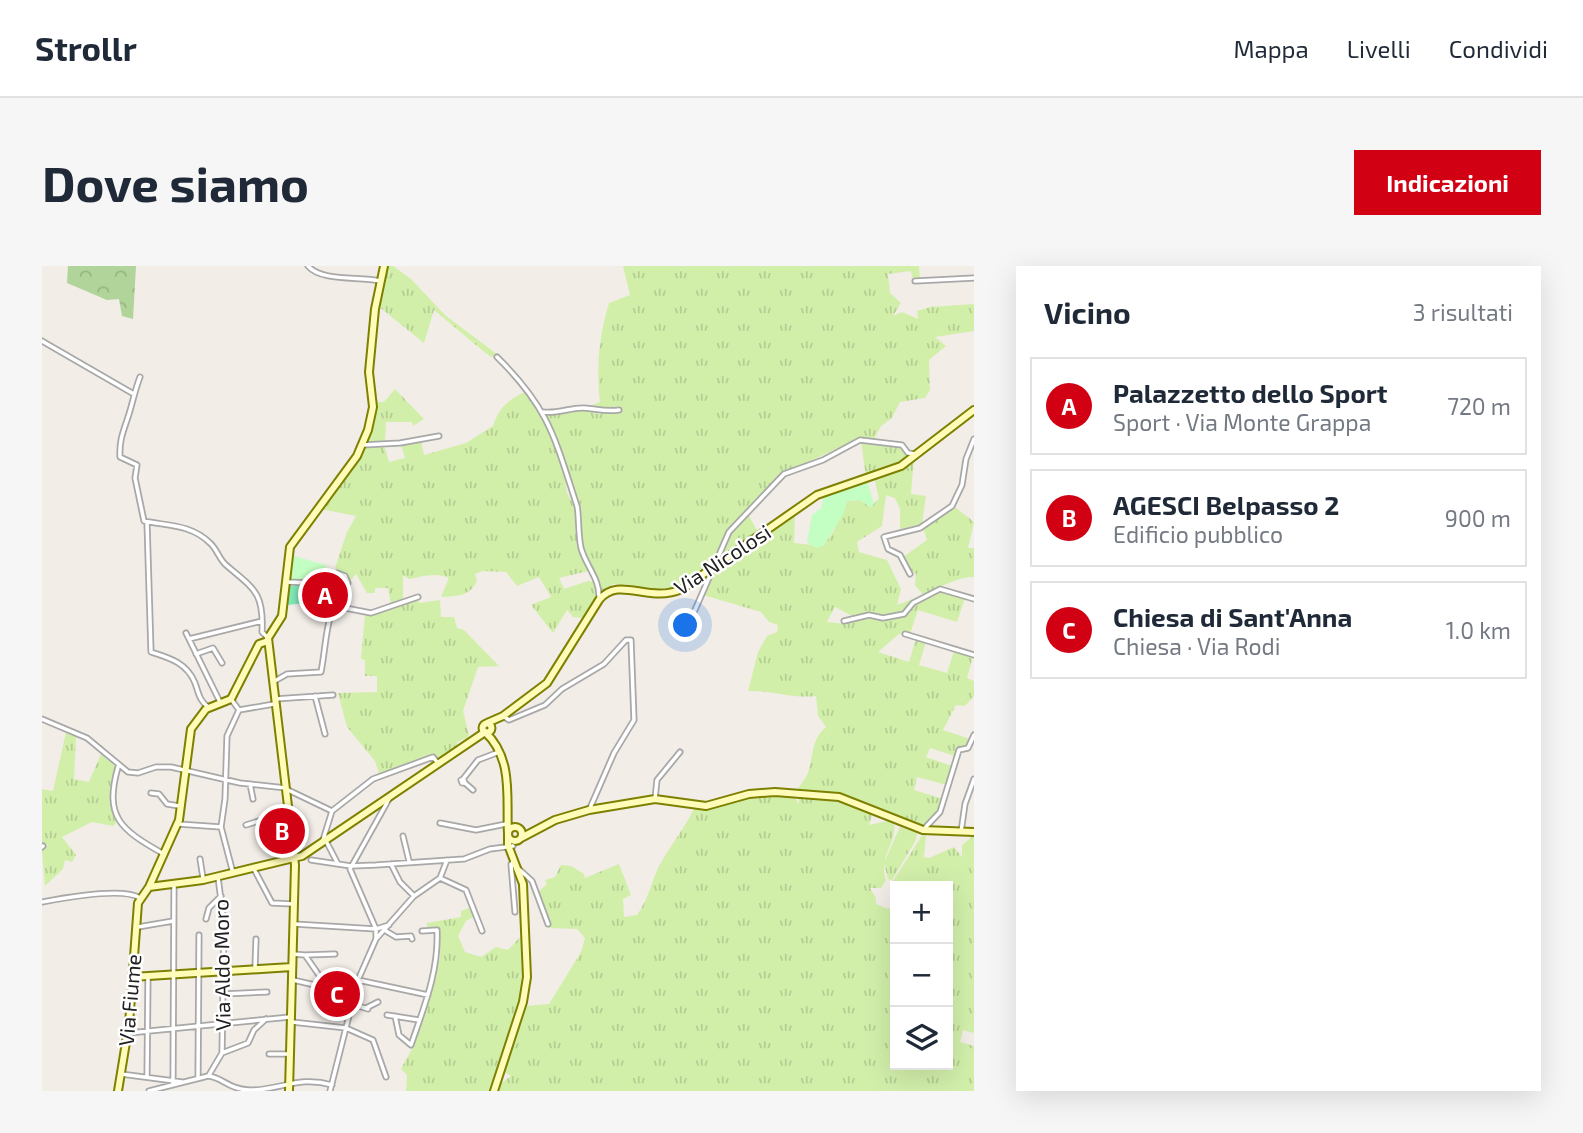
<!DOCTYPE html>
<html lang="it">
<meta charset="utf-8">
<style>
body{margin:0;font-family:"Exo 2",sans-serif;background:#f6f6f7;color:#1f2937}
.controls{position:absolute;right:21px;bottom:21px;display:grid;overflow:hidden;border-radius:0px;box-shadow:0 7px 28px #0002}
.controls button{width:63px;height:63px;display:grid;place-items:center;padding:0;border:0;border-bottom:2px solid #e0e1e3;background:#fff;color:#1f2937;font:35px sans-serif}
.you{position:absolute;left:644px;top:360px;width:24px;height:24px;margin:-18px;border:5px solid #fff;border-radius:50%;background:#1a73e8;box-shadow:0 0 0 10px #1a73e833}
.badge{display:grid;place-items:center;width:46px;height:46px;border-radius:50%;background:#d20013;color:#fff;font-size:23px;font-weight:700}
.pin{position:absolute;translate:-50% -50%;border:4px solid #fff;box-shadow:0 2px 7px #0006}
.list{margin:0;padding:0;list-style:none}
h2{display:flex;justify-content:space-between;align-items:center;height:91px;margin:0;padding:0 28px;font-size:30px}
h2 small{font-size:23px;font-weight:400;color:#747a83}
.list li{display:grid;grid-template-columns:46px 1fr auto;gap:21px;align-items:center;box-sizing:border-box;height:98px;margin:0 14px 14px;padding:0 14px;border:2px solid #e0e1e3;border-radius:0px}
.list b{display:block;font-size:26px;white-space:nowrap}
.list p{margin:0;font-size:23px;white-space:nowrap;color:#747a83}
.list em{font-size:23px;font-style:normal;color:#747a83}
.icon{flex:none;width:38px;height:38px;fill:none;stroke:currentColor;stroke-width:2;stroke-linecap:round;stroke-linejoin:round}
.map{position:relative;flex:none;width:932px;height:825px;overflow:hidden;border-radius:0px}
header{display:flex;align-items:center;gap:42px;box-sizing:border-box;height:98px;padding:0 35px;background:#fff;border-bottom:2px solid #e0e1e3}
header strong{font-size:33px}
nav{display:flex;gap:38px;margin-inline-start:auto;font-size:24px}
.intro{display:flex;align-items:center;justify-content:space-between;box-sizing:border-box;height:168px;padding:0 42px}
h1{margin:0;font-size:49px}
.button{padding:18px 32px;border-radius:0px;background:#d20013;color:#fff;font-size:24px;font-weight:700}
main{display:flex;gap:42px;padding:0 42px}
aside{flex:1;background:#fff;border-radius:0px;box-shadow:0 7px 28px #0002}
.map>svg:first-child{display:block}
.grass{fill:url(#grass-tufts)}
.forest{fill:url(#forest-crowns)}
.park{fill:#c3fec2}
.pitch{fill:#80e7b5}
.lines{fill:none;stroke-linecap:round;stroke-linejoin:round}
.street-casing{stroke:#a8a8a8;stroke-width:7}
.secondary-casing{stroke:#7e8000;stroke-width:10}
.street{stroke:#fff;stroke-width:3.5}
.secondary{stroke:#fffcb9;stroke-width:6}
.labels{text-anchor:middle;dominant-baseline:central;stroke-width:5;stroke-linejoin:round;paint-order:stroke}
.street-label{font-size:21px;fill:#212121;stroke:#fff}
</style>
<header>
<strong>Strollr</strong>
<nav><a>Mappa</a><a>Livelli</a><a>Condividi</a></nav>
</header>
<div class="intro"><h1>Dove siamo</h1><a class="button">Indicazioni</a></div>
<main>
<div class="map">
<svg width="932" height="825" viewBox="0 0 932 825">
<defs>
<pattern id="grass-tufts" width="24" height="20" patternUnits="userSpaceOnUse" patternTransform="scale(1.75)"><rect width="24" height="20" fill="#d2efaa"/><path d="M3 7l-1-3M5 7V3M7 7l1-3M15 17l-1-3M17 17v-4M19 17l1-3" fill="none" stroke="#b4cd92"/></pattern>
<pattern id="forest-crowns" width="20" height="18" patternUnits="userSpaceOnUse" patternTransform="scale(1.75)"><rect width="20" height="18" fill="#b0d499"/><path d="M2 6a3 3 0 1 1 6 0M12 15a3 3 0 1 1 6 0" fill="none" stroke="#97b684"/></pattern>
</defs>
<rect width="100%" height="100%" fill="#f2ede7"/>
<path class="grass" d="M344 0H351L369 13 403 49 456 89 449 91 441 85 392 44 382 77 336 40Z
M581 0H877L878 13 870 11 869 5 846 8 848 27 859 37 851 50 860 46 876 53 875 45 888 41 932 38V65L893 71 904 80 887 94 888 124 883 132 858 136 850 152 839 160 832 173 814 174 740 208 685 266 668 300 635 322 597 324 571 318 559 326 544 295 536 267 537 246 522 190 503 149 540 143 556 148 580 144 578 140 556 145 545 141 558 136C554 102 557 70 567 37L588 29Z
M353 123 382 153 371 160 370 156H344L343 176 324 177 333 136H342Z
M485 125 495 138 521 197 525 227 534 243 533 265 546 305 517 312 522 323 546 315 554 316V332L542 352 531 351 525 344 511 367 489 339 509 331 497 311 475 320 464 306 441 305 433 308 435 315C428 331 414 330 399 331L407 312C394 306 381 310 367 313L361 309V334L349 339 346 322H333V327H325L314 308 308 315 293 302 305 266 314 250 278 243 323 180 342 179 347 196 363 192 359 179 379 175 382 189 424 177 451 160C457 141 467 133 485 125Z
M819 175 859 179 872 189 858 199 824 211Z
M872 193 869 228 884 230 880 258 858 263V243L853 232 844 229 840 260 815 276 817 286 845 294 859 323 855 339 881 329 873 319 874 308 868 304 861 291 885 274 881 262 913 241 932 256 926 282H932V311C912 310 875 332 861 347L814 352 793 341 785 356 805 358 817 352 862 348 872 338 897 324 923 332 915 356 876 344 868 368H857L836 386 867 396 874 373 884 376 877 399 905 407 912 385 931 390 925 412 932 415V430L923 440 914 439 901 464 928 473 926 479 917 482 913 490 888 482 884 491 910 500 905 519 875 511 872 524 901 533 897 546 882 562 855 554 810 531 756 523C758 519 762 514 765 509 772 492 768 474 784 461L776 450 774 430C750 433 730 424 706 425L716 386 725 370 735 366 736 359 727 356 719 346 661 329 672 304 753 246 752 277 781 280 791 266 805 235 817 234 829 241 837 232 832 212Z
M706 248 717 268 675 297 680 280Z
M376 332 377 337 398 334 399 351H412L415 362 422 364 457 400 436 401 421 445 427 469 425 472 415 476V480L395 494 391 489 337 508 333 495 305 461 296 427 335 426V410H323V394L319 393 323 348Z
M24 466 34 470 32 513 47 516 59 488 74 501 68 530 74 557 71 560 50 556 20 571 34 589 30 596 23 594 21 603 3 620 0 585 6 579 0 577V523L11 525Z
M722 529 752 530 757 538V530L803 535 831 546 827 559 845 555 852 558C855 579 836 589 844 614L839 622H828L834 632V638L846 643 853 639V799H906V620H854L851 615 881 568H884L882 591 887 592 912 581 920 591V579L932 569V767L921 764 918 776 932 780V825H454L458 818 469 810 461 805 483 740 507 738 539 686 543 672 535 663 506 662 508 658 495 627 505 618 503 614 513 611 519 599 529 600 542 608 543 612 577 598 589 629 581 633 582 651 595 649C606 634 609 617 617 600 628 580 642 563 652 543H666Z
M858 561 875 566 874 574 850 614 846 613 842 597Z
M427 642 433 650 424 655 416 670 423 686 439 691 454 681 466 684 482 667 479 731 449 825H364L365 809 359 803 371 781 394 710 398 690 397 662 385 663V657L419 651V645Z"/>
<path class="forest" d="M26 0H94L91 53 80 50 77 33 65 34 25 17Z"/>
<path class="park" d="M825 214 832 238 829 241 817 234 805 235 802 247 781 280 774 282 765 276 770 249 779 242 782 229 813 221Z
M248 289 284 299 282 310 270 316 248 315Z"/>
<path class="pitch" d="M266 319 265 337 245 339 246 320Z"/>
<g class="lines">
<g class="street-casing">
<path id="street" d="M266 0C280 16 318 10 338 15
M873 15 932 12
M0 75 90 127
M455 91C508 143 513 173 535 240 537 248 536 269 539 282 544 300 558 313 557 332
M98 111C93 124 91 135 87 148 82 164 77 173 78 191L95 199 93 212 102 255C125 260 149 258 168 277 175 283 177 293 184 299 212 323 222 326 220 366L226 372
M501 146C516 148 530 141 542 142 555 143 564 146 577 144
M321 179 358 177 397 170
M105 257 109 386C128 392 145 397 153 417 157 428 157 434 166 441
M868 308 858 289 846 283 842 271 878 262 910 240 920 219 924 193 932 173
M293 340 329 347 376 331
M649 353 687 266 742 208 781 194 818 174 860 179 866 187 874 188
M802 355 827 349 841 352 862 348 871 337 898 323 932 333
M144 367 178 436
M863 368 932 389
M147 373 220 355
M154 388 171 382 180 397
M231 416 245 408 279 406C285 376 283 341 306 317L303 310 295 307 271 317 244 316
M273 430 283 468
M189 433 197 444
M233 433 291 429
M197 444 232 438
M461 450 467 454 503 439 520 423 562 398 584 374H589L592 454 572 487 548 542
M0 453 45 472 86 506 96 507 114 501H129L198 517 244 522
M76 501C62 551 78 563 120 587
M421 513 436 494 457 486
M419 514H422L423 517H420Z
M423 517 431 524
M208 518 211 533
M244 523 290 545 281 574
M109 527 117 528 125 538 137 540
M613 533 615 514 638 486
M290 545 331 513 391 491 395 496
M398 557 434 564 464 558
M136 558 179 561
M204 559 246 546
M881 564 898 546 917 484 926 482 932 469
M919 566 923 538 932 513
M361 570 367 595
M284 575 296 598
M0 581 1 580
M158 593 161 612
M269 594 309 600 334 599 422 593 448 583 471 580
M472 596 469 598 473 646
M349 598 358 616 372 630
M212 603 230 637 251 638
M478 604 490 615 506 658
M191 607 179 561 183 533 185 470 197 444
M176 611 182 658 180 787
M398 612 424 624 440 665
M0 636C21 632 81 621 98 632
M164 653 167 642 179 630
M252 658 334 663 347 659
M96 661 131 655
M344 665 354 671 369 670 370 673
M334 673V663L308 603 347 533
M251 688 263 689 281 715 282 721
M263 689 293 688
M213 702 214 673
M251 714 312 728
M316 714 386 729
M288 723V733L310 736
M181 728 225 726
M310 738 326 743
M324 742 336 736
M345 749 377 754
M353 750 357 769 369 779C382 741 397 705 395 664L380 665
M250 756 304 762 331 774 344 811
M87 767 248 751
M227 788H248
M79 808 140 816
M167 809 180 787 206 777 212 764 224 753
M105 811 106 711
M156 812 157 669
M131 819 132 618
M107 825 166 810C180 811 186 823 207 824 237 825 256 809 290 819
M288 825 316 714 334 673 372 630 398 612 405 594"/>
</g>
<g class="secondary-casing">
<path id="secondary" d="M445 457 461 450 505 417 557 334C577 309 606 338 640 323L775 229 859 200 932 144
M440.5 462a4.5 4.5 0 1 1 9 0a4.5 4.5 0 1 1-9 0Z
M443 466C472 493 464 533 466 568
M466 568a7 7 0 1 1 14 0a7 7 0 1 1-14 0Z
M479 572 513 554 547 544 613 533 664 540 707 528 733 526 797 531 881 564 932 566
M107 621 161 614 260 590 443 466
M90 711 250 701
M76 825 87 758 96 637 107 621 137 554 149 463 164 443 189 433 217 378 226 375
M247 825 253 599 226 372 240 350 248 281 315 190 326 164 331 141 327 106 333 43 342 0
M452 825 481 736 485 711 481 618 466 579V569"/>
</g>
<use href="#street" class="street"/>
<use href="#secondary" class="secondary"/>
</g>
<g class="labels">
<g class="street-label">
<text transform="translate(680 293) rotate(-33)">Via Nicolosi</text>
<text transform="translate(179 699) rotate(-91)">Via Aldo Moro</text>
<text transform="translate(87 734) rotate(-85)">Via Fiume</text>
</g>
</g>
</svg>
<div class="controls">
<button>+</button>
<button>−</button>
<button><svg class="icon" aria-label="layers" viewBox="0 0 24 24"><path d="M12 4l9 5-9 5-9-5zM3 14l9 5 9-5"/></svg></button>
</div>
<div class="you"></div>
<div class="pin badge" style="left:283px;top:329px">A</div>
<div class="pin badge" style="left:240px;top:565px">B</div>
<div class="pin badge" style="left:295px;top:728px">C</div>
</div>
<aside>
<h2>Vicino<small>3 risultati</small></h2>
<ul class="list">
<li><span class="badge">A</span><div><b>Palazzetto dello Sport</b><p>Sport · Via Monte Grappa</p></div><em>720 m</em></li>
<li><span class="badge">B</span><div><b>AGESCI Belpasso 2</b><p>Edificio pubblico</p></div><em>900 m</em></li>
<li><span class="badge">C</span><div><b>Chiesa di Sant'Anna</b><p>Chiesa · Via Rodi</p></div><em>1.0 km</em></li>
</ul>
</aside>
</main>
